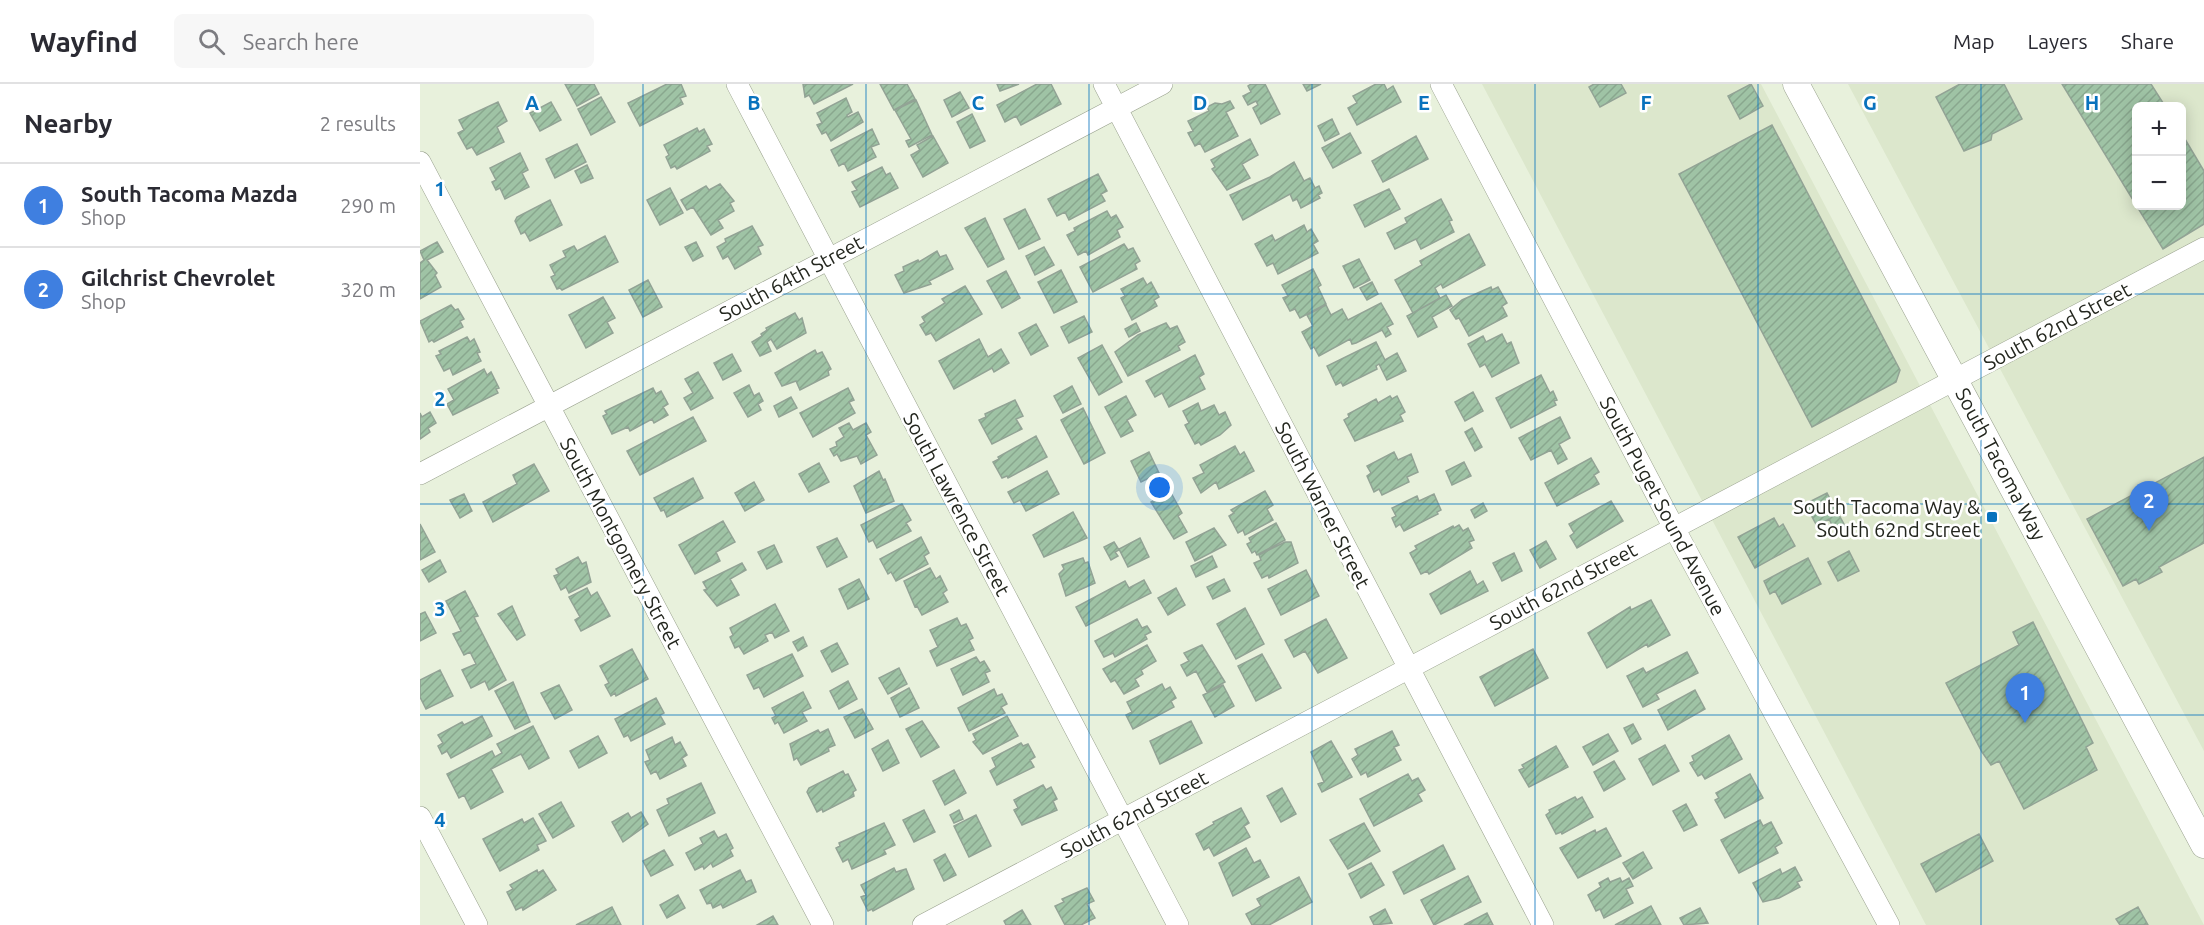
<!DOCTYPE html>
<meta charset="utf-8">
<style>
body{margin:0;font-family:Ubuntu,sans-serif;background:#f7f7f7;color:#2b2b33}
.controls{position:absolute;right:18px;top:18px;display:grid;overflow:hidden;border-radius:9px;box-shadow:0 3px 15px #0003}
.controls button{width:54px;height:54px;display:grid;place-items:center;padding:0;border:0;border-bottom:2px solid #e1e1e2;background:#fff;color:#2b2b33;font:30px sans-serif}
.you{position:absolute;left:740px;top:404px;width:21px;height:21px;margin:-15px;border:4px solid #fff;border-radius:50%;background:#1a73e8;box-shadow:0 0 0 9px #1a73e833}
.badge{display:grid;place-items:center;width:39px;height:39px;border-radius:50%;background:#db2777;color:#fff;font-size:20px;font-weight:700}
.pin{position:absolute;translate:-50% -50px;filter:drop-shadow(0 2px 3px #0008)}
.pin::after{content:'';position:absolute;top:32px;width:21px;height:18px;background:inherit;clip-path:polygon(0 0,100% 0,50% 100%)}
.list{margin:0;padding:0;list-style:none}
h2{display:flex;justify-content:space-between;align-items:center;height:78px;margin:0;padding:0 24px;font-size:26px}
h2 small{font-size:20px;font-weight:400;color:#7c7c81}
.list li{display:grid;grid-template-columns:39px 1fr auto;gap:18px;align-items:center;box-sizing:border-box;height:84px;padding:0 24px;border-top:2px solid #e1e1e2}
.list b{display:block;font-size:22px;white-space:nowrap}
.list p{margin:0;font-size:20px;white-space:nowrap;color:#7c7c81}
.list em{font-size:20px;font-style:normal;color:#7c7c81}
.icon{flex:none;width:33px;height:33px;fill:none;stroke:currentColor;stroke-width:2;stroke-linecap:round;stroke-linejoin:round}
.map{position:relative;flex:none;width:1784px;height:841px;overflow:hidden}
header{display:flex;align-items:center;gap:36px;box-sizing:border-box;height:84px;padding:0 30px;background:#fff;border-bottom:2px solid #e1e1e2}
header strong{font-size:28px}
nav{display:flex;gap:33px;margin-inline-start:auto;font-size:21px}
.search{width:420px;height:54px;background:#f7f7f7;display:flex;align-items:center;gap:15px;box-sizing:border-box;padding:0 21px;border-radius:9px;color:#7c7c81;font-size:22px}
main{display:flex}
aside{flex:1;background:#fff}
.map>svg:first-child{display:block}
.built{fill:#dce7cc;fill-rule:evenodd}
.building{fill:url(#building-hatch);stroke:#92a395;stroke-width:1.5}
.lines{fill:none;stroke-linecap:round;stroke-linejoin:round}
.minor-casing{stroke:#9aa28f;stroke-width:22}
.major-casing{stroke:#9aa28f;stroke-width:27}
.minor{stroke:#fff;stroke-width:21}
.major{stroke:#fff;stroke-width:26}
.grid{fill:none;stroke:#0872bd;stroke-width:1.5;stroke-opacity:0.55}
.poi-dot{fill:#0872bd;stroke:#fff;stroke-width:2}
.labels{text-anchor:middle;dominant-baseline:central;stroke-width:5;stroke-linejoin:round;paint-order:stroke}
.street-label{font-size:20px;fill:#23261e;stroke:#fff}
.poi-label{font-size:20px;fill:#23261e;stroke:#fff;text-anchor:end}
.grid-label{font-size:20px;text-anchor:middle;font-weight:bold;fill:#0872bd;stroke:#fff;stroke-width:5;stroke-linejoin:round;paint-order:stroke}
</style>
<header>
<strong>Wayfind</strong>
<div class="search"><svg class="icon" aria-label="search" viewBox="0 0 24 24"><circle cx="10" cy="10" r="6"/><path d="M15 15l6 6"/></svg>Search here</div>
<nav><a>Map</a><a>Layers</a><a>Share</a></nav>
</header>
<main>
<aside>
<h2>Nearby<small>2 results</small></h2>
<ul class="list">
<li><span class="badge" style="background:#3f7fe0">1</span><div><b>South Tacoma Mazda</b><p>Shop</p></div><em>290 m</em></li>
<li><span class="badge" style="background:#3f7fe0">2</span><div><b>Gilchrist Chevrolet</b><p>Shop</p></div><em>320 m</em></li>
</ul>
</aside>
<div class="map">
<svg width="1784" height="841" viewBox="0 0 1784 841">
<defs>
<pattern id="building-hatch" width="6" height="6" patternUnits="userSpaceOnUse" patternTransform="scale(1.5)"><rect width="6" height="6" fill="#9fc3a5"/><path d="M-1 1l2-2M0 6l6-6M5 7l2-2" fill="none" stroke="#89a78e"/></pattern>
</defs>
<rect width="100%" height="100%" fill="#e8f1dc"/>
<path class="built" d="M1062 0H1341L1784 841H1506Z
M1428 0H1784V667ZM1716 22H1762V122H1716Z"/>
<path class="building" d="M145 0H174L179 10 157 22Z
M247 0H261L266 12 260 14 263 20 220 42 208 19Z
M383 0H433L394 20 389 11 385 13Z
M460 0H487L495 15 474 26Z
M577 0H599L580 7Z
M617 0H631L641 20 601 41 596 32 585 38 577 21Z
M831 0H845L860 30 841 40 833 24 838 21 836 17 828 21 823 12 831 8 828 2Z
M883 0H901L887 7Z
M956 0H964L967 6 973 2 981 18 937 41 928 24 937 19 933 12Z
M1174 0H1201L1206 9 1180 23 1169 3Z
M1331 0 1343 22 1320 35 1308 12Z
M1540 0H1584L1602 35 1572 50 1571 56 1544 67 1516 13Z
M1642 0H1731L1745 22H1716V122H1762V50L1784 87V140L1743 165Z
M540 8 549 24 532 33 524 16Z
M181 13 195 38 171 51 158 25Z
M426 14 432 28 427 31 428 33 438 28 443 38 411 57 406 48 402 50 397 41 402 39 397 29Z
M496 16 512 51 489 63 486 57 491 55 475 26Z
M810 17 814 24 806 28 818 52 785 68 780 59 775 62 768 49 773 47 768 37 789 27 787 23 795 19 802 20Z
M78 18 87 37 77 43 84 58 57 71 52 63 47 65 38 49 44 46 39 36Z
M131 18 141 36 120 47 110 29Z
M552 30 565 57 550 64 537 38Z
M912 35 919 50 905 57 898 42Z
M1352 41 1480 286 1476 298 1392 343 1259 90Z
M277 44 279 48 284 45 292 60 287 62 290 67 257 85 255 82 251 84 246 73 249 71 244 61Z
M452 45 459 60 451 63 456 73 428 87 424 79 419 82 411 66Z
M930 49 941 69 913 84 902 64Z
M513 52 528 79 503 93 491 71 500 66 497 61Z
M996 52 1008 75 963 98 952 77Z
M830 55 838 71 822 80 830 94 807 106 792 85 795 83 791 76Z
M157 60 166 78 135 94 126 75Z
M100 69 108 86 102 89 109 103 85 115 80 104 76 106 72 98 76 96 70 84Z
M874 78 884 97 890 94 895 104 899 102 902 109 898 111 900 114 881 124 877 115 873 117 870 110 823 136 810 111 850 93Z
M167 81 173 94 161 99 155 87Z
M462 83 466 91 470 89 478 104 440 123 432 108 437 106 432 98Z
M678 90 687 107 681 110 685 117 649 136 645 128 637 132 628 115Z
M300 100 314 117 310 119 314 127 298 136 303 144 291 151 273 123 267 126 261 116 286 102 289 106Z
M250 104 263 129 240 141 227 116Z
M969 105 980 125 945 143 934 121Z
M1021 115 1032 136 1029 137 1034 148 1001 165 996 155 975 165 967 149 987 139 985 134Z
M130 116 142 141 110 157 105 148 101 150 95 137 97 133Z
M605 125 620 155 599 165 584 135Z
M687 127 691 134 696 131 703 143 697 146 700 153 668 171 666 167 658 171 647 151 655 147 654 144Z
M565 134 584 175 568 183 545 144Z
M884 141 887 148 891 145 898 157 893 160 898 169 858 190 853 179 847 182 835 160 852 151 855 157Z
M332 142 343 161 338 163 341 170 315 185 308 172 303 175 297 163 306 158 305 155Z
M1049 150 1065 181 1023 204 1021 200 1015 204 1020 214 993 229 975 196 1002 181 1000 177Z
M185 152 198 178 142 206 140 204 137 205 131 193 135 191 130 181 146 173 143 167 154 162 157 167Z
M17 158 23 168 7 176 17 189 15 191 21 203 0 215V179L4 176 0 167Z
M276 158 283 172 273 177 265 163Z
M704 160 708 166 713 164 720 177 715 180 717 185 673 208 660 183Z
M624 163 634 181 615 191 606 172Z
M517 167 520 173 526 171 533 185 509 197 511 200 484 209 475 191 484 187 483 183 498 176 499 178Z
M939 175 950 196 934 204 923 182Z
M893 185 901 201 898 203 906 220 880 234 875 225 870 227 863 214 868 212 862 201Z
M641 186 657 218 634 229 618 198Z
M586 187 600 214 582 224 567 197Z
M723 194 727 201 731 198 739 213 734 216 737 222 712 236 701 214 705 212 701 205Z
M228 196 242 223 223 233 209 206Z
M952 198 958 210 947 216 940 204Z
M545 202 562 230 516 257 511 249 506 251 500 241 505 238 502 233 525 219 522 215Z
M1071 203 1072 206 1078 203 1087 219 1082 222 1087 232 1049 252 1039 234 1036 235 1030 226 1042 216Z
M1026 211 1032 222 1012 233 1017 243 998 253 987 232Z
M183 213 195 234 187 238 193 249 166 264 149 231Z
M961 219 973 240 967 243 971 250 966 253 962 246 936 259 932 260 930 255 899 272 894 263 891 265 882 248 893 242 887 231 906 221 911 231 922 225 928 236Z
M31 221 35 226 38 225 44 235 40 237 43 243 14 258 12 256 9 258 0 237Z
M375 229 379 236 382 234 386 249 357 265 351 255 347 258 351 267 340 272 332 258 342 252 341 250 347 246 346 244Z
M664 232 672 248 649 259 641 243Z
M716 239 720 247 709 253 705 245Z
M746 239 750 245 757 242 765 258 758 262 760 266 708 292 695 268 718 251Z
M616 240 628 262 611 271 599 249Z
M1082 250 1087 260 1091 258 1099 279 1072 293 1065 280 1060 283 1048 260 1063 252 1066 258Z
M47 253 50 258 54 255 60 268 57 269 61 277 33 291 30 284 24 287 16 272 21 270 19 267Z
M559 255 568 273 581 265 589 279 574 288 572 284 534 305 519 277Z
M956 258 965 276 977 269 986 287 967 296 959 280 956 282 957 285 923 302 921 298 916 301 907 282Z
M682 261 702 298 679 311 658 274Z
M395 266 397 270 402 268 411 285 408 287 409 291 380 306 376 297 362 302 355 289Z
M312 270 321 287 303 296 294 279Z
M775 271 784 290 779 293 785 305 749 323 742 309 735 313 726 297Z
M64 285 67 291 71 288 79 304 76 305 78 309 33 331 27 320 34 316 28 305Z
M278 288 293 314 271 326 264 314 273 309 265 295Z
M1121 291 1130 309 1133 307 1137 316 1134 317 1136 321 1091 344 1076 314Z
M329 301 334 312 339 309 343 317 338 320 341 326 328 333 314 309Z
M652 302 661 320 643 329 634 312Z
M233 304 236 310 241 307 248 320 243 323 248 331 234 339 232 335 210 347 208 343 192 350 183 332 187 330 185 327Z
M428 304 434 316 429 318 435 329 393 353 380 329Z
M1053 308 1063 327 1045 337 1035 318Z
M706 312 716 331 707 336 713 347 701 353 685 323Z
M970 312 972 315 977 312 985 328 980 331 983 337 935 357 924 336 929 333 928 330 956 315 958 319Z
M371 313 377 324 359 333 354 322Z
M595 316 603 332 596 335 602 345 572 360 559 336 566 333 565 330Z
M778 319 781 327 794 321 799 331 805 328 811 341 800 351 781 361 779 358 775 360 765 341 769 339 763 327Z
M663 324 685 369 664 380 641 336Z
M10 328 16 339 8 344 10 348 0 355V329L2 333Z
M273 333 286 357 220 391 207 367Z
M1140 333 1150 354 1139 360 1147 375 1138 380 1131 366 1111 376 1099 354Z
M429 339 433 346 446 339 451 348 446 351 457 371 441 380 437 372 421 377 417 370 414 372 410 365 417 362 416 358 424 353 419 344Z
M1052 344 1062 363 1055 367 1045 348Z
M616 352 627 373 588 394 587 392 582 394 573 378 579 375 578 373Z
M815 362 820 371 824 368 834 387 799 405 796 398 781 409 773 394 784 389 780 381Z
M729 368 739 389 721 398 711 377Z
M974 368 978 376 991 370 998 388 987 393 989 398 962 411 959 405 954 408 947 392 951 389 947 382Z
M1784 373V459L1739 483 1742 488 1719 500 1716 495 1703 502 1667 435Z
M1171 374 1179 388 1174 391 1179 400 1137 422 1125 399Z
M1044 378 1051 392 1032 401 1026 387Z
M399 379 409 398 389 408 379 390Z
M114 380 129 407 73 438 63 418 97 400 93 391Z
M459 387 463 396 465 395 474 417 446 429 434 402Z
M627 387 639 410 606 427 600 416 594 419 588 408Z
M273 394 283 414 247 433 244 426 241 427 234 414Z
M334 398 344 416 325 427 315 409Z
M750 407 762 429 758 432 767 448 754 455 731 418Z
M845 407 853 421 847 425 853 436 825 451 823 446 818 449 809 432 814 429 811 426Z
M1407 409 1425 442 1415 447 1409 435 1397 442 1385 420Z
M44 410 52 427 40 434 30 416Z
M1014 410 1021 426 1017 428 1018 430 984 447 980 440 976 443 972 434 976 432 972 424 997 412 999 417Z
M1191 417 1203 437 1157 464 1150 452 1154 449 1149 440Z
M1063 419 1067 427 1055 434 1051 426Z
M482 420 491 436 486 439 491 447 457 464 453 456 449 458 441 441Z
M653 428 667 454 624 473 613 451Z
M1354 434 1359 443 1363 440 1375 462 1335 484 1318 453Z
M303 437 315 458 296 468 300 477 275 490 259 461Z
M856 439 865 456 837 471 835 467 832 469 827 460 831 458 829 454Z
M0 440 15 468 0 476Z
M1039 441 1043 447 1048 444 1054 456 1049 458 1052 464 1009 490 1007 487 1001 490 990 469 997 465 995 462 1033 442 1034 444Z
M794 444 806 461 775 477 766 458Z
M501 453 509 469 504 472 508 480 476 497 471 488 468 490 460 475Z
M417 454 427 473 407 483 397 463Z
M720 454 729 473 708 483 699 465Z
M1126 457 1136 475 1120 484 1110 466Z
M694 458 699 466 695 468 698 472 691 476 684 463Z
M865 458H871L878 479 849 494 848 491 842 494 834 479 841 476 839 471Z
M354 461 362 478 347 485 338 468Z
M1429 467 1439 487 1418 497 1408 478Z
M1094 469 1102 487 1082 497 1073 479Z
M792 472 797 483 776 493 771 482Z
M158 473 162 480 166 478 171 498 149 509 146 503 141 506 134 492 139 490 136 485Z
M663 474 665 479 668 478 675 499 646 512 639 490 644 485 642 481Z
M1388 474 1401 500 1362 520 1355 507 1350 510 1344 497Z
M20 476 26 488 9 498 2 486Z
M322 479 326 486 310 495 319 511 297 522 284 506 287 505 283 498Z
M510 484 516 495 520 492 527 506 523 509 528 518 502 531 497 522 495 523 484 497Z
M886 486 899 512 861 531 848 505Z
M1050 487 1057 501 1063 497 1068 507 1021 530 1010 510Z
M439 495 449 515 428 525 419 505Z
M804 495 810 507 793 515 787 503Z
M724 496 731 509 666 542 656 523 705 497 709 504Z
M167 504 171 512 177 508 190 532 161 547 155 536 160 533 149 513Z
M756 504 765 521 748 531 738 514Z
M45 507 58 532 54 533 86 596 69 606 65 597 51 604 42 586 56 580 50 568 44 571 33 550 41 547 26 517Z
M1231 516 1250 551 1228 563 1227 560 1187 584 1168 549 1210 523 1211 526Z
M355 520 369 547 355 554 352 548 345 551 348 557 324 570 319 562 315 564 310 553 313 551 310 544Z
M92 522 105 551 97 556 78 530Z
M825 524 844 560 816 575 797 540Z
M5 528 16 549 0 557V530Z
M537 534 541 542 546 540 553 554 549 556 554 566 517 582 510 567 518 563 510 546Z
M717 535 722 544 727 542 731 548 725 551 727 555 695 573 693 569 684 573 675 557Z
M906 535 927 574 898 589 885 567 874 573 865 556Z
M1613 538 1673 659 1666 663 1677 686 1604 725 1579 677 1571 681 1562 668 1526 599 1599 561 1593 548Z
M383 553 387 562 378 567 373 558Z
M417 559 428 580 412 588 401 567Z
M727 561 736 577 721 586 723 590 715 595 719 602 704 610 695 596 691 598 683 585Z
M782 561 805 598 787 608 776 587 767 592 761 581 769 577 764 569Z
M212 565 228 595 196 612 195 609 191 612 185 601 189 599 180 582Z
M1113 565 1128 594 1075 622 1060 593Z
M1267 568 1278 589 1236 610 1239 615 1223 623 1207 592 1223 584 1226 589Z
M372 570 383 592 344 613 339 603 334 605 327 591Z
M842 570 861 604 836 617 818 582Z
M556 573 560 579 564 577 570 587 565 589 569 598 543 611 531 585Z
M479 584 487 600 468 610 459 594Z
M20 586 33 612 6 625 0 613V596Z
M428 597 437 615 419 625 410 607Z
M93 598 110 638 95 645 75 607Z
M742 600 745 606 750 603 756 614 751 617 754 623 713 645 706 631 712 628 707 618Z
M139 601 152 626 135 635 121 609Z
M803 601 814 622 795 633 783 611Z
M489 604 499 624 480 633 471 614Z
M574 605 577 612 582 610 587 620 581 623 585 629 549 647 538 624Z
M1275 606 1285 625 1248 646 1238 626Z
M383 608 391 624 382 628 387 637 364 649 358 638 355 640 352 634 356 632 352 624Z
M236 614 244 629 240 631 245 640 211 657 208 651 204 653 195 635Z
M442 625 453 645 435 654 424 633Z
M62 632 72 652 31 674 27 667 22 670 18 662 23 659 18 651 42 638 44 641Z
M587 632 598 652 563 670 553 658 556 656 553 650Z
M502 637 519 663 501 673 486 645Z
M771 637 782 659 740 680 730 657Z
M1213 640 1221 655 1212 660 1204 644Z
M113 642 129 674 109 685 101 670 71 685 83 708 51 725 44 711 39 714 27 690 72 667 75 673 82 669 77 660Z
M408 645 415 661 408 664 409 667 381 681 377 674 374 676 370 660 398 646 400 649Z
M972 647 979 661 974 663 981 676 948 693 946 688 941 691 932 675 938 671 935 665Z
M1188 650 1198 667 1173 681 1163 663Z
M1309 651 1322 675 1285 695 1282 690 1278 692 1270 679 1274 677 1272 672Z
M178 652 187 669 159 684 150 667Z
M252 653 255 661 260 658 267 671 262 674 266 682 240 695 236 687 231 690 225 678 230 676 226 666Z
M468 656 479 679 463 687 452 665Z
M911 657 932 693 902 708 898 700 904 698 891 668Z
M601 659 603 662 608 660 615 673 610 676 614 683 577 701 570 687 576 683 572 674Z
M1245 661 1259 687 1233 701 1219 675Z
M1136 662 1148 683 1109 703 1099 686 1104 684 1102 681Z
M1194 677 1205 695 1184 707 1174 688Z
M534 686 546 709 525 721 513 697Z
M423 687 425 691 428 690 436 706 433 708 434 712 403 728 402 725 397 728 387 708 389 704Z
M988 690 992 697 998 694 1005 706 998 710 1002 717 954 742 940 715Z
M1330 690 1343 714 1305 734 1295 716 1299 714 1296 709Z
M281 699 295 729 249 752 237 726 249 720 247 715Z
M623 701 626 706 631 703 637 715 633 717 637 726 602 741 594 726 598 724 594 716Z
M862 704 876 730 861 738 847 712Z
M1155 713 1157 716 1162 713 1173 733 1142 750 1141 748 1136 750 1126 731 1130 728 1129 726Z
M141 718 154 742 133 754 119 730Z
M1266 720 1277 741 1264 747 1253 727Z
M821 724 829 739 824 742 830 753 794 772 789 763 784 766 776 750 794 740 793 738Z
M504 726 515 748 494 758 483 736Z
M539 726 543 735 534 739 530 731Z
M221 728 228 740 203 758 192 738 208 729 211 734Z
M556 731 571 762 549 773 534 742Z
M113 734 126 757 117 761 119 766 80 787 63 755 102 735 104 739Z
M1340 736 1343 742 1351 738 1362 759 1355 763 1358 769 1319 789 1301 756Z
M464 739 475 761 464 766 466 770 432 785 428 775 423 778 416 764 420 762 419 759Z
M944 739 960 767 928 785 910 756Z
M1186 744 1201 772 1158 794 1140 764 1175 746 1176 749Z
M294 747 298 754 306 750 313 764 310 766 313 772 293 783 291 779 284 785 283 782 275 786 266 769 283 760 280 754Z
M1559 750 1573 777 1516 808 1501 780Z
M1023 761 1035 785 984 810 973 788Z
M826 764 834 779 840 776 849 793 813 812 799 779Z
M244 766 253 781 231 792 223 777Z
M1223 768 1232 784 1213 795 1203 779Z
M525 770 536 791 524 797 514 776Z
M951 779 964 801 941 814 929 790Z
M1375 783 1382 796 1377 798 1380 803 1359 814 1343 818 1333 799 1360 785 1362 790Z
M474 784 476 788 486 785 494 805 453 827 452 825 448 827 441 813 446 811 441 801Z
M117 786 118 789 123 786 136 806 103 826 102 823 96 826 87 808 93 805 90 801Z
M320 786 326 798 331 796 336 808 303 824 301 820 293 824 291 819 287 820 280 806Z
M1048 792 1061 818 1014 841 1001 816Z
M879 793 892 818 849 841H832L826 830 841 822 837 815Z
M1188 794 1190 798 1200 794 1202 798 1209 794 1213 802 1206 805 1213 819 1184 834 1180 825 1176 827 1168 811 1181 803 1179 799Z
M667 804 674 817 667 820 675 834 661 841H645L635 822 644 818 642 815Z
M258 811 265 824 247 834 240 821Z
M1231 822 1241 841H1195Z
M192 823 201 841H156Z
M1718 823 1728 841H1700L1696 835Z
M1280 824 1288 839 1264 841 1260 834Z
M965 825 972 839 954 841 950 833Z
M602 826 611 841H586L584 837Z
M1067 829 1073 841H1044Z
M353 832 358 841H337Z"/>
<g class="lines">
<g class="minor-casing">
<path id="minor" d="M317 0 758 841
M684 0 1123 841
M1021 0 1254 444 1469 841
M0 78 403 841
M0 390 742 0
M0 733 57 841
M503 841 1784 164"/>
</g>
<g class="major-casing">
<path id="major" d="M1376 0 1784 761"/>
</g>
<use href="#minor" class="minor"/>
<use href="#major" class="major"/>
</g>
<path class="grid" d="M223 0V841M446 0V841M669 0V841M892 0V841M1115 0V841M1338 0V841M1561 0V841M0 210H1784M0 420H1784M0 631H1784"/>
<rect class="poi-dot" x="1566" y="427" width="12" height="12" rx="3"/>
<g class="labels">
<g class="street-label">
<text transform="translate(371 194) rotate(-28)">South 64th Street</text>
<text transform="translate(1637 242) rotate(-28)">South 62nd Street</text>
<text transform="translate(1581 380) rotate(62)">South Tacoma Way</text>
<text transform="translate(537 420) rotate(62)">South Lawrence Street</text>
<text transform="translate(903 421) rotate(63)">South Warner Street</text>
<text transform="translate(1243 422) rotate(62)">South Puget Sound Avenue</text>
<text transform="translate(201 459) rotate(62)">South Montgomery Street</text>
<text transform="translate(1143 502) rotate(-28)">South 62nd Street</text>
<text transform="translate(714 730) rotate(-28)">South 62nd Street</text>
</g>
<g class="poi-label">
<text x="1560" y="422">South Tacoma Way &amp;<tspan x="1560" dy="23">South 62nd Street</tspan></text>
</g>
</g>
<g class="grid-label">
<text x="112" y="26">A</text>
<text x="334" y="26">B</text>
<text x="558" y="26">C</text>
<text x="780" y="26">D</text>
<text x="1004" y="26">E</text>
<text x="1226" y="26">F</text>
<text x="1450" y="26">G</text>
<text x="1672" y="26">H</text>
<text x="20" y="112">1</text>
<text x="20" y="322">2</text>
<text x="20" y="532">3</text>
<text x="20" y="743">4</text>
</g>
</svg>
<div class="controls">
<button>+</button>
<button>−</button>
</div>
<div class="you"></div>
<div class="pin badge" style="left:1605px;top:639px;background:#3f7fe0">1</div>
<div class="pin badge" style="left:1729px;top:447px;background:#3f7fe0">2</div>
</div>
</main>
